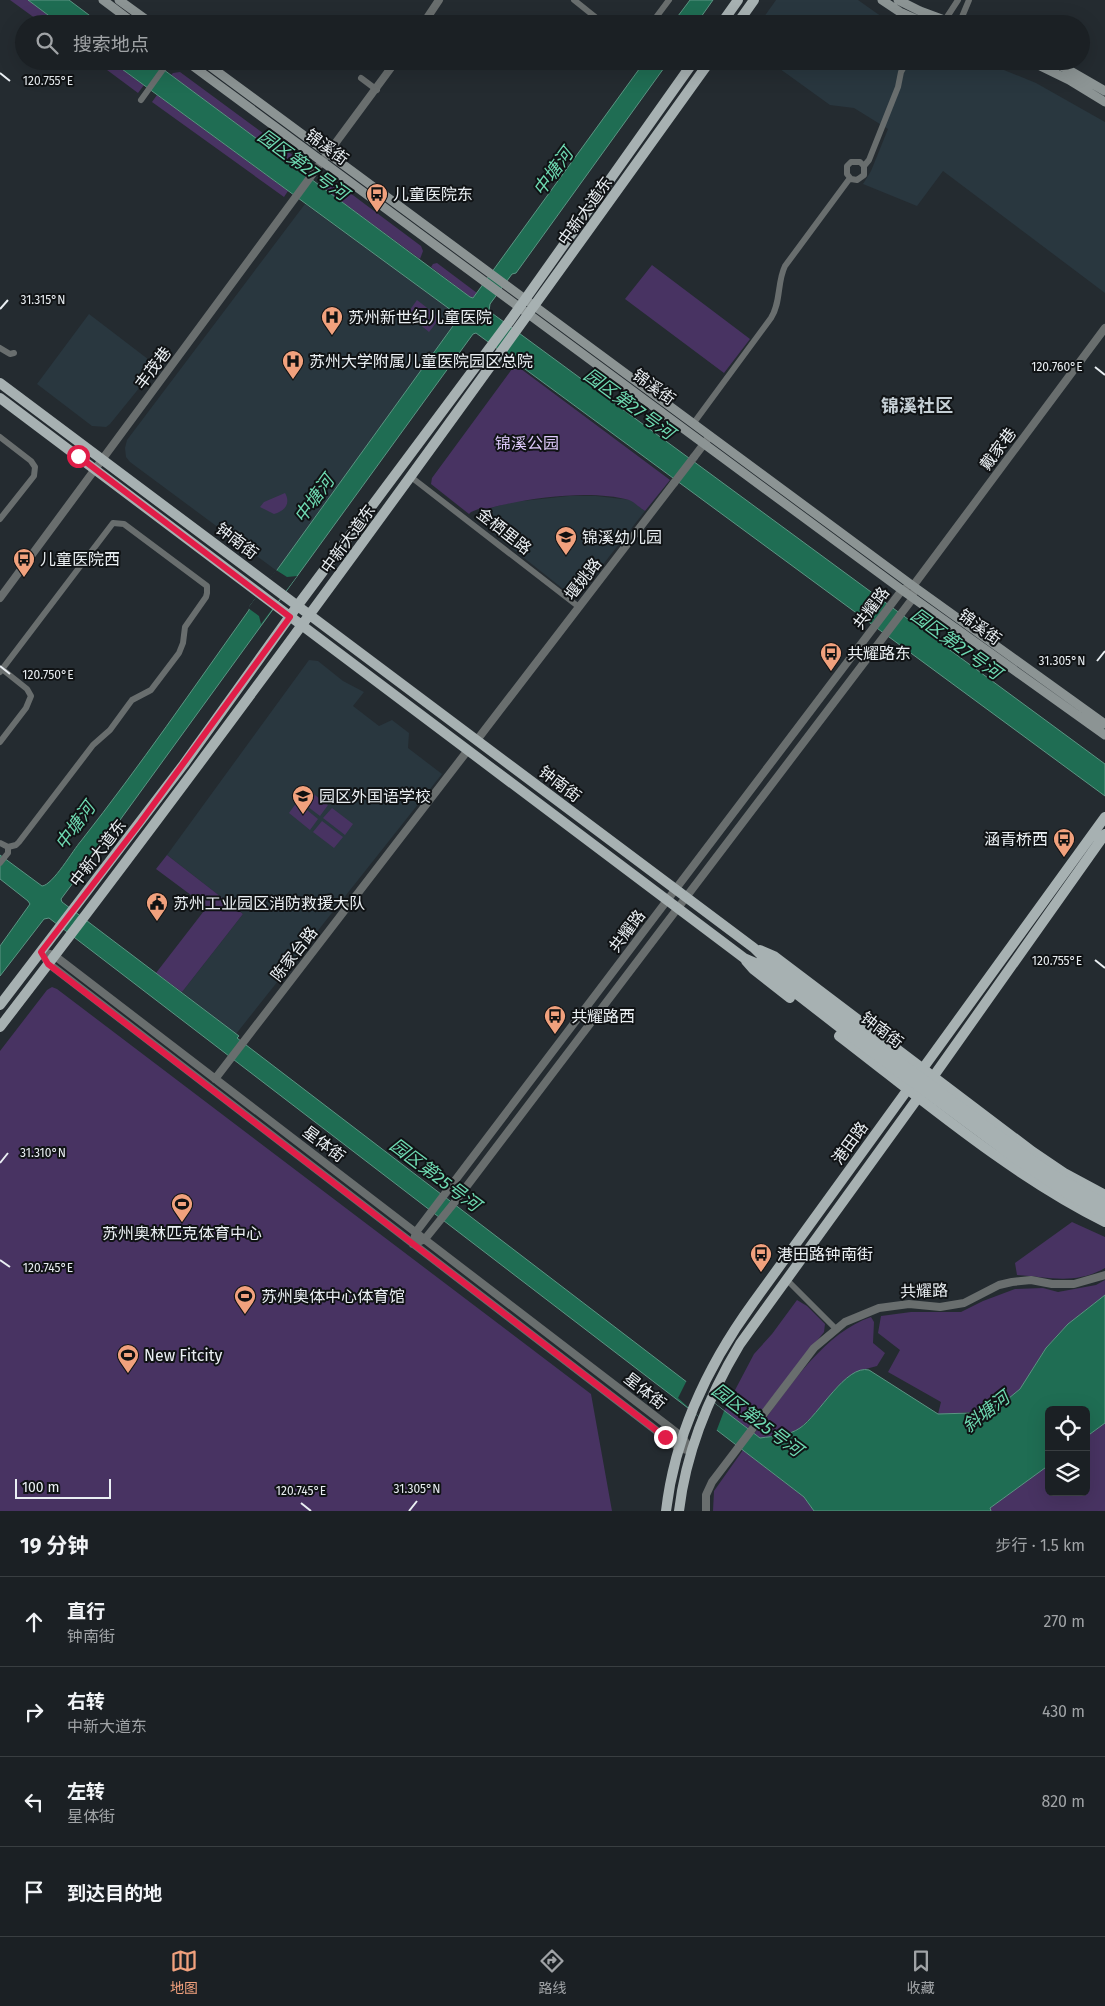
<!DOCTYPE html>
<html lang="zh">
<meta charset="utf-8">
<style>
body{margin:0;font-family:"Fira Sans","Noto Sans SC",sans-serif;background:#24282c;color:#f1f3f6}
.controls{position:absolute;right:15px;bottom:15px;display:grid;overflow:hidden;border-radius:8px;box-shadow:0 5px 20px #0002}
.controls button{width:45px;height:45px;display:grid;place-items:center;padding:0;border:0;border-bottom:1px solid #393e41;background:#1b2024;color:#f1f3f6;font:25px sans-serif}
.scale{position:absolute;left:15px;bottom:12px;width:96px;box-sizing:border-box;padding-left:5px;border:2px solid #eaeff3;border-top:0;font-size:14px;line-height:18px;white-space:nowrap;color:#eaeff3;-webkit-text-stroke:4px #101315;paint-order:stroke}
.stop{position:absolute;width:15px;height:15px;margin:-11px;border:4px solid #e11d48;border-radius:50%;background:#fff}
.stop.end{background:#e11d48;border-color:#fff;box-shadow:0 1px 5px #0008}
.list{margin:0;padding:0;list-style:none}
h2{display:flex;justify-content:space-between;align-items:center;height:65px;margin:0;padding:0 20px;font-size:21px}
h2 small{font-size:16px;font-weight:400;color:#a0a3a6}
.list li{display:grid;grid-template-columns:32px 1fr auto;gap:15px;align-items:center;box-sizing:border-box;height:90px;padding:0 20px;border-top:1px solid #393e41}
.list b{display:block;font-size:19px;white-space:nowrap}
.list p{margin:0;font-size:16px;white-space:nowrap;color:#a0a3a6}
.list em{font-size:16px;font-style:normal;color:#a0a3a6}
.icon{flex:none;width:28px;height:28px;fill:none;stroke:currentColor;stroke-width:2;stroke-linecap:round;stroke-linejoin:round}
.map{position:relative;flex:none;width:1105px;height:1511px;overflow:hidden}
.search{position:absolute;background:#1b2024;box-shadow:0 5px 20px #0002;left:15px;right:15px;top:15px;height:55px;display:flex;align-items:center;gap:12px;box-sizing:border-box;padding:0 18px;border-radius:28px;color:#a0a3a6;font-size:19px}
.sheet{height:425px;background:#1b2024}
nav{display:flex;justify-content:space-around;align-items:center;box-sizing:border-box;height:70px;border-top:1px solid #393e41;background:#1b2024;font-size:14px;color:#a0a3a6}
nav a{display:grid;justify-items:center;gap:2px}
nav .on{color:#f1a17d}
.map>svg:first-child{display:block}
.built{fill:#29373f}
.green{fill:#483362}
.water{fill:#1f6d53;stroke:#5c9483}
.pier{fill:#242b30}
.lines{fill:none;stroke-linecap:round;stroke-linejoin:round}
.minor{stroke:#696e6e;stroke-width:6}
.tertiary{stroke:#696e6e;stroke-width:8}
.secondary{stroke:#8c9494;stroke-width:9}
.primary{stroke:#a7b1b2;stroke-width:10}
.tertiary-bridge{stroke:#696e6e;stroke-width:8}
.primary-bridge{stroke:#a7b1b2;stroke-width:10}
.route{stroke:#e11d48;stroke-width:6}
.ticks{fill:none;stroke:#eaeff3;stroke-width:2}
.labels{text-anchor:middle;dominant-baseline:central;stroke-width:4;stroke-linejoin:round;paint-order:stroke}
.street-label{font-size:16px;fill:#eaeff3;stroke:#101315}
.poi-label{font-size:16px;fill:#eaeff3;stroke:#101315;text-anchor:start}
.park-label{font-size:16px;fill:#dfcbfc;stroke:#101315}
.water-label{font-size:18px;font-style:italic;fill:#6ed9b1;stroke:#101315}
.neighbourhood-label{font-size:18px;font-weight:bold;fill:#c5cfd5;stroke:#101315}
.ticks-label{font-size:12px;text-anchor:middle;fill:#eaeff3;stroke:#101315;stroke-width:4;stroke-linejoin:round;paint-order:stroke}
</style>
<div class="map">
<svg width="1105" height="1511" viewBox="0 0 1105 1511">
<rect width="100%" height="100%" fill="#242b30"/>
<path class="built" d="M776 0H858L892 24H759Z
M769 61H982L1036 83 1105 122V293L943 171 917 206 863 184 871 171 888 129 854 108 830 105Z
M305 204 455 313 457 320 277 571 130 462 126 457 125 448 127 440Z
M89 314 157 366 110 424 106 427 92 426 37 384Z
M569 496H596L631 500 645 511 583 590 576 594 567 592 480 523 490 508 513 502Z
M309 660 318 661 343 681 364 692 353 706 379 726 392 720 409 733 408 748 442 774 236 1034 182 992 243 914 167 855Z"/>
<path class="green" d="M10 0H28L60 24H43Z
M95 61H111L144 85 138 93Z
M180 72 302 162V172L171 75 173 73Z
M157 95 288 191 284 197 152 102Z
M325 180 334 181 421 246 423 251 420 259 319 185Z
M437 263 477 293 473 298 470 297 431 267 433 264Z
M652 265 750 339 724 373 625 299Z
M417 300 440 318 429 332 407 314Z
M512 369H521L670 480 645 511C640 508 634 502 629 500 590 489 528 498 490 508L488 511 481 508 471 512 469 514 431 484 432 478Z
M285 493C291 503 285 511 274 514L260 507 264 502Z
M307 789 328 805 320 816 299 800Z
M297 802 318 819 310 830 289 813Z
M332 808 353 824 345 835 323 818Z
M322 821 343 837 334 848 313 832Z
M167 855 243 914 182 992 156 973 207 907 156 869Z
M52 987 57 989 591 1394 612 1511H0V1051L47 990Z
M1072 1222 1105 1237V1268C1075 1285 1049 1277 1017 1275L1015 1263Z
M1105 1280V1295C1084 1311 1064 1326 1047 1347 1037 1359 1031 1376 1020 1389 1000 1412 966 1413 938 1414L941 1402 888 1372 900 1350 878 1333 881 1316 911 1312H961L983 1301 1015 1289 1043 1288 1058 1292 1096 1285Z
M797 1300 807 1306 825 1324 824 1332 747 1429 724 1411 754 1354 772 1334Z
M871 1317 874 1322 873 1343 885 1353 877 1366 862 1370 836 1388 822 1407 800 1428 788 1434 760 1438 754 1434C786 1393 821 1334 871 1317Z
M1105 1423V1511H991L990 1508 1049 1464V1492H1086V1437Z
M743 1450 804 1497 814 1511H713L714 1491Z"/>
<path class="water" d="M28 0H69L101 24H60Z
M690 0H713L696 24H672Z
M111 61H152L470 297 473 298 645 61H669L516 273 512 274 490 304 489 311 1105 764V796L476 333 473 334 120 820 61 899 62 902 239 1036 237 1038 250 1048 760 1438C774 1436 788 1436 800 1428 819 1415 846 1364 869 1370L938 1414 971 1413 1003 1403 1020 1389 1046 1348 1068 1324 1105 1295V1423L1086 1437V1410H1049V1465L990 1508 991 1511H814L804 1497 49 918 44 919 0 976V946L30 904 28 901 0 879V855L42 886C53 885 73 850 81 841 140 766 194 687 249 610L250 606 277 570 458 319 455 313Z"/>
<path class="pier" d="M276 570 287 577 297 576 261 624 259 616 248 608Z
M687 1380 724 1411 716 1432 678 1398Z"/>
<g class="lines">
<path class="minor" d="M574 0 604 24
M945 20 958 0
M651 24 669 0
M959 24 969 0
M361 78 377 90
M141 100 169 61
M864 166 860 162H851L847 166V174L851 179 857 180 864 175V166L869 160 898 87 901 72 907 61
M0 348 10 354 14 353
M693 424 771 318C781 303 777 282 785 266L850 178
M0 437 31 461 35 467 34 476 0 519
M411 477 579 607
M0 672 113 523 124 524 207 586V593L206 597 185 627 183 643 179 653 151 690 132 700 129 704 110 730 93 745 19 842 16 845 8 847 0 843
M0 742 26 708 31 696 27 689 2 669
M0 863 8 853V847
M786 1279 835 1328"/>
<path class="tertiary" d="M423 24 439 0
M694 457 710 436
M913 586 1105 328
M0 598 396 61
M477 740 674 483
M41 952 49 964 679 1448 692 1451
M50 954 55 956 668 1426 682 1437 692 1451
M215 1079 468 750
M413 1244 425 1239 454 1203 885 635 913 598V593
M413 1244 416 1232 902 590 906 588
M706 1511V1495L712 1482 814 1348 845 1322 879 1308 909 1304 940 1307 964 1303 999 1285 1012 1282 1031 1280 1052 1284H1074L1105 1275"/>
<path class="secondary" d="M103 0 135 24
M119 0 152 24
M882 0 900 12 927 24
M898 0 920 11 955 24
M186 61 902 590 1105 735
M203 61 913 586 1105 724
M1030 61 1069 80 1105 102
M1053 61 1105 91"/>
<path class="primary" d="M721 24 738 0
M737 24 754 0
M0 383 754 948 769 963 857 1030
M0 398 744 958 758 964 852 1037
M760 950 774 956 1033 1152 1064 1173 1105 1195
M746 961 753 969 790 998
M0 1005 184 764 298 605 509 322 694 61
M0 1027C244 710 477 386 710 61
M839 1036C924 1101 1009 1174 1105 1222
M666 1511C675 1434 708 1365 753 1303L1105 817
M679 1511C686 1452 710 1394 740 1344L933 1077 1105 834"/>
<path class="tertiary-bridge" d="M674 483 694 457"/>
<path class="primary-bridge" d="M857 1030 1044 1169 1105 1204
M852 1037 1016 1159 1071 1196 1105 1214"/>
</g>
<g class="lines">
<path class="route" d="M78 456 290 617 140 823 41 952 48 964 665 1437"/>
</g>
<path class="ticks" d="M0 73 10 81M0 309 8 300M1095 367 1105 375M1097 661 1105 651M0 666 10 674M1095 960 1105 968M0 1163 8 1153M0 1260 10 1267M301 1503 311 1511M409 1511 417 1501"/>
<defs>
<g id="bus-pin" transform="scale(1.125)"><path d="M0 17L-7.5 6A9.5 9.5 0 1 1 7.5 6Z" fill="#f1a17d" stroke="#101315"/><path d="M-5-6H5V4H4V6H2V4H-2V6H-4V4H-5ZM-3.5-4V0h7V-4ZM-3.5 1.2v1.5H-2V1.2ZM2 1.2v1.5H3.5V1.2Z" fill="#111"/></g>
<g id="hospital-pin" transform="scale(1.125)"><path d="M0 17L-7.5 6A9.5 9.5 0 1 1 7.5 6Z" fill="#f1a17d" stroke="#101315"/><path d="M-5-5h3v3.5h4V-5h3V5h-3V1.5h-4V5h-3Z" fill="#111"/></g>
<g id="school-pin" transform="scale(1.125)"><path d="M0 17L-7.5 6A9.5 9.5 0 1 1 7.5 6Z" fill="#f1a17d" stroke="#101315"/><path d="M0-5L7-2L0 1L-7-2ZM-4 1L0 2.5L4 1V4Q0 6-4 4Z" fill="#111"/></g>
<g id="civic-pin" transform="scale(1.125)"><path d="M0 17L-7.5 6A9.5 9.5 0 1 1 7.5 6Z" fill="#f1a17d" stroke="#101315"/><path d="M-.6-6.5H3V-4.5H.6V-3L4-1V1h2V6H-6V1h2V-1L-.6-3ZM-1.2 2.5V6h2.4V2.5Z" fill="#111"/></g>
<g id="stadium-pin" transform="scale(1.125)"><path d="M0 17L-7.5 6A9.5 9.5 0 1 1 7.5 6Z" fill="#f1a17d" stroke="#101315"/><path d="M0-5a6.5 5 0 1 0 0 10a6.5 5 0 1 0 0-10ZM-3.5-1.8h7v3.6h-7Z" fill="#111"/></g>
</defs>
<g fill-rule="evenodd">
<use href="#bus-pin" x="377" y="194"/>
<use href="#hospital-pin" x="332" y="317"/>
<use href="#hospital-pin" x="293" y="361"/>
<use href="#school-pin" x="566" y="537"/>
<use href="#bus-pin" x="24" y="559"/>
<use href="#bus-pin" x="831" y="653"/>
<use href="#school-pin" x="303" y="796"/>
<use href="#bus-pin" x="1064" y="839"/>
<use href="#civic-pin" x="157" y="903"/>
<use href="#bus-pin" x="555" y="1016"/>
<use href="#stadium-pin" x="182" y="1204"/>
<use href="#bus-pin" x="761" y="1254"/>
<use href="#stadium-pin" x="245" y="1296"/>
<use href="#stadium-pin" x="128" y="1355"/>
</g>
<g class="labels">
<g class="street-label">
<text transform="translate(327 147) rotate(36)">锦溪街</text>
<text transform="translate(585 211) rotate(-54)">中新大道东</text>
<text transform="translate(153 368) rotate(-53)">丰茂巷</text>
<text transform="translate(654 387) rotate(36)">锦溪街</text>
<text transform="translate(998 449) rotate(-53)">戴家巷</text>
<text transform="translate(504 531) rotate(38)">金栖里路</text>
<text transform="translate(348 539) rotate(-54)">中新大道东</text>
<text transform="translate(237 541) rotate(37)">钟南街</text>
<text transform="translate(583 579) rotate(-52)">堰姚路</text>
<text transform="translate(871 608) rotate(-53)">共耀路</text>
<text transform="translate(980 627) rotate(36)">锦溪街</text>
<text transform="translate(560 784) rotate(37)">钟南街</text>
<text transform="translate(98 853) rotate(-52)">中新大道东</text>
<text transform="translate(627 931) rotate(-53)">共耀路</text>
<text transform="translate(294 954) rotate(-52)">陈家台路</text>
<text transform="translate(882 1030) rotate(37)">钟南街</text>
<text transform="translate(850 1143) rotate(-54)">港田路</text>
<text transform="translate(324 1144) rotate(37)">星体街</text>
<text transform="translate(924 1291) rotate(-2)">共耀路</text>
<text transform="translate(645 1391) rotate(38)">星体街</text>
</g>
<g class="poi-label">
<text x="393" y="194">儿童医院东</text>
<text x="348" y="317">苏州新世纪儿童医院</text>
<text x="309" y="361">苏州大学附属儿童医院园区总院</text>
<text x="582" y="537">锦溪幼儿园</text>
<text x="40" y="559">儿童医院西</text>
<text x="847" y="653">共耀路东</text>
<text x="319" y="796">园区外国语学校</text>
<text x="1048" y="839" text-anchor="end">涵青桥西</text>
<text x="173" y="903">苏州工业园区消防救援大队</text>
<text x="571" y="1016">共耀路西</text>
<text x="182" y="1233" text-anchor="middle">苏州奥林匹克体育中心</text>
<text x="777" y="1254">港田路钟南街</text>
<text x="261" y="1296">苏州奥体中心体育馆</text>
<text x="144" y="1355">New Fitcity</text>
</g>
<g class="park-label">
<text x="527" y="443">锦溪公园</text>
</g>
<g class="water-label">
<text transform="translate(303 165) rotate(36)">园区第27号河</text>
<text transform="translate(553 172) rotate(-54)">中塘河</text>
<text transform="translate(629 404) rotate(36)">园区第27号河</text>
<text transform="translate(314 499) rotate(-54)">中塘河</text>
<text transform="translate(956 644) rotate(36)">园区第27号河</text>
<text transform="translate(75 826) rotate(-54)">中塘河</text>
<text transform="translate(435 1175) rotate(37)">园区第25号河</text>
<text transform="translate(986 1412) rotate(-38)">斜塘河</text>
<text transform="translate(757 1420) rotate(37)">园区第25号河</text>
</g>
<g class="neighbourhood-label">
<text x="917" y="406">锦溪社区</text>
</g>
</g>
<g class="ticks-label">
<text x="48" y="85">120.755°E</text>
<text x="43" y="304">31.315°N</text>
<text x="1057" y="371">120.760°E</text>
<text x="1062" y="665">31.305°N</text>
<text x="48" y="679">120.750°E</text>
<text x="1057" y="965">120.755°E</text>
<text x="43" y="1157">31.310°N</text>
<text x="48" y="1272">120.745°E</text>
<text x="417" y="1493">31.305°N</text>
<text x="301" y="1495">120.745°E</text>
</g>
</svg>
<div class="controls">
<button><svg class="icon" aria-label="locate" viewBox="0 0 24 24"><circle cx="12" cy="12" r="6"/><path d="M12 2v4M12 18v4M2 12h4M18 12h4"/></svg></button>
<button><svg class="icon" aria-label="layers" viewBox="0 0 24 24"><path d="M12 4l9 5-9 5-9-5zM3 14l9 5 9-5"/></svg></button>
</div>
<div class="scale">100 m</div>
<div class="stop" style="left:78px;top:456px"></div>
<div class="stop end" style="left:665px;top:1437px"></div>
<div class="search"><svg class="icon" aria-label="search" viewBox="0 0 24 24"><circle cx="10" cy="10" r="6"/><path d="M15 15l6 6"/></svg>搜索地点</div>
</div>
<section class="sheet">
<h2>19 分钟<small>步行 · 1.5 km</small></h2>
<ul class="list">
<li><svg class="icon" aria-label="ahead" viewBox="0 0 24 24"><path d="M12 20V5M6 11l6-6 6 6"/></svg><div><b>直行</b><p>钟南街</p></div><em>270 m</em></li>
<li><svg class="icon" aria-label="right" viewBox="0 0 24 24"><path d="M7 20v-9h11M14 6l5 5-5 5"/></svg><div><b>右转</b><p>中新大道东</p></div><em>430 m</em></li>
<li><svg class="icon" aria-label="left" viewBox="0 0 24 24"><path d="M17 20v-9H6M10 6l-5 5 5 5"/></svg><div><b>左转</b><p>星体街</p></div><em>820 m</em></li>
<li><svg class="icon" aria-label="arrive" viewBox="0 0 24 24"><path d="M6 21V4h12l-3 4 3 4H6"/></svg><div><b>到达目的地</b></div></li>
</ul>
</section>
<nav>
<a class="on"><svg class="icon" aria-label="map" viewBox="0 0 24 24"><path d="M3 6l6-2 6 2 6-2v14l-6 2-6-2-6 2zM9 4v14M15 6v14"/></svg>地图</a>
<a><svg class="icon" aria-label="directions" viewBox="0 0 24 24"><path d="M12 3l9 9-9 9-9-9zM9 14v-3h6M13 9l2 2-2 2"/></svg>路线</a>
<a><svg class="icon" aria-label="saved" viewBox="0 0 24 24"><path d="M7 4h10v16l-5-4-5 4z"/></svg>收藏</a>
</nav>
